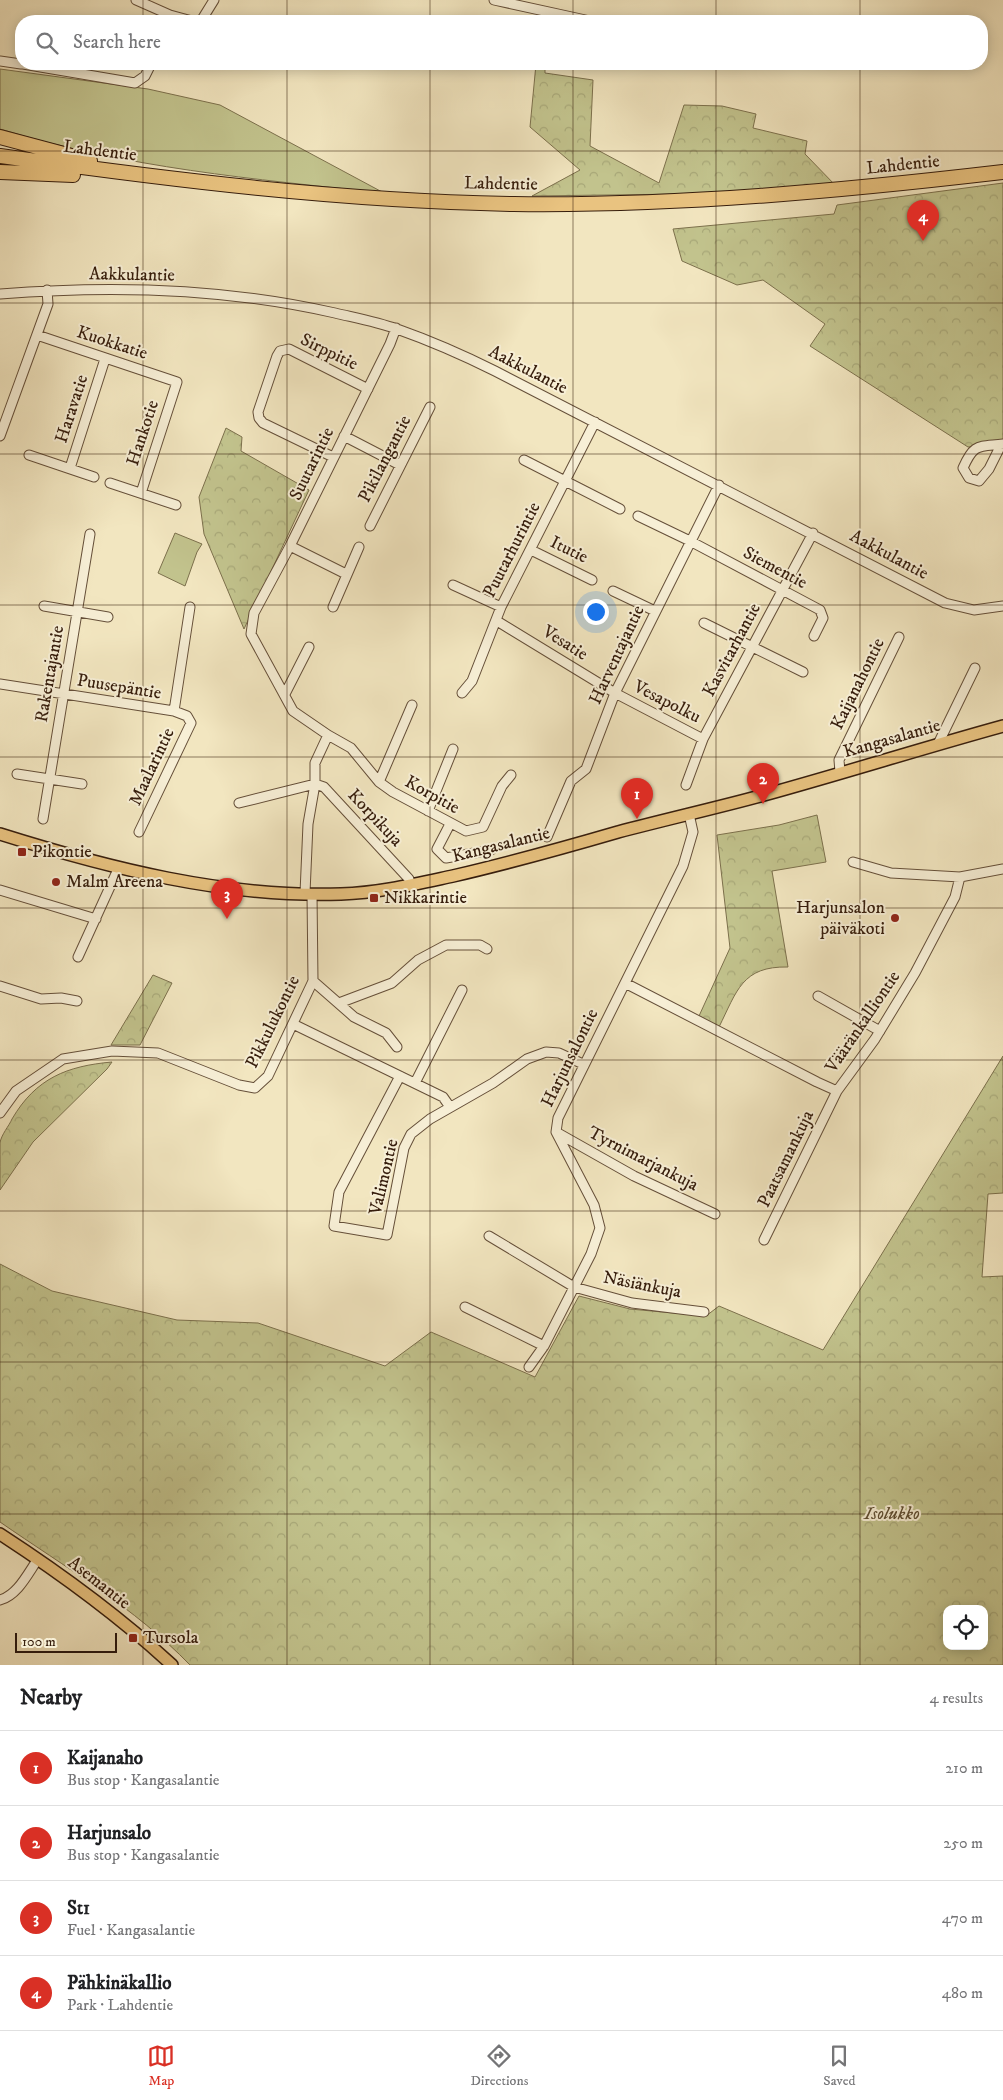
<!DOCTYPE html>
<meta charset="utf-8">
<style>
body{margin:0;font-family:"IM FELL DW Pica",serif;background:#f6f6f6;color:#202124}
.controls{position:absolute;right:15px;bottom:15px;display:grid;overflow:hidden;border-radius:10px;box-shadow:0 2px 12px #0003}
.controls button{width:45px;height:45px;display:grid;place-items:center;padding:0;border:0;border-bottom:1px solid #e0e0e0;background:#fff;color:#202124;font:25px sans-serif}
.scale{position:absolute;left:15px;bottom:12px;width:102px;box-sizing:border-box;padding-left:5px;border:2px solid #361d0c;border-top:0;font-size:14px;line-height:18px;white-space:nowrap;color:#361d0c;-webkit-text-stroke:4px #f7efd6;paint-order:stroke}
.you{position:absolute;left:595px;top:611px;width:18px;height:18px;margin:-12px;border:4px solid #fff;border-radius:50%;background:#1a73e8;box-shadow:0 0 0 8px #1a73e833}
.badge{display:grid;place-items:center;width:32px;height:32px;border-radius:50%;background:#d93025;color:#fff;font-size:16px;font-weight:700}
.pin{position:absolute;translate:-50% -41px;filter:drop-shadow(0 1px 2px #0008)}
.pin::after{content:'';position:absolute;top:26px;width:18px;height:15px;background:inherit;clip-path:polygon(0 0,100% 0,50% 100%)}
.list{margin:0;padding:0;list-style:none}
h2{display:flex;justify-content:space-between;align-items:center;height:65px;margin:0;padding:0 20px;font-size:21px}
h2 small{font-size:16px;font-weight:400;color:#757577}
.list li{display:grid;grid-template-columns:32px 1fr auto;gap:15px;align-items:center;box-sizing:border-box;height:75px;padding:0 20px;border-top:1px solid #e0e0e0}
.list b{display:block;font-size:19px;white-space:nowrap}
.list p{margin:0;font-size:16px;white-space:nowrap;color:#757577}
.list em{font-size:16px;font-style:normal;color:#757577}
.icon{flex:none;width:28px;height:28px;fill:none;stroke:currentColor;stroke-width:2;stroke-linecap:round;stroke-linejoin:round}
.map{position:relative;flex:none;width:1003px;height:1665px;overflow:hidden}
.search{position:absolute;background:#fff;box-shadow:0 2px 12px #0003;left:15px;right:15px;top:15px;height:55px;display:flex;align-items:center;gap:12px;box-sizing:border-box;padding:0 18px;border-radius:20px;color:#757577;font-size:19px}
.sheet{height:365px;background:#fff}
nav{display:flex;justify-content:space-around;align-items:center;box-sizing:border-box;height:70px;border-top:1px solid #e0e0e0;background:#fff;font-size:14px;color:#757577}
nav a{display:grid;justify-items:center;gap:2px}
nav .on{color:#d93025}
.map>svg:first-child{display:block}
.green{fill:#c2c38d;stroke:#7c704c}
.forest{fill:url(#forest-crowns);stroke:#7c704c;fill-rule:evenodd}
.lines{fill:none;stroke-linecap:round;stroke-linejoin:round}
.minor-casing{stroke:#654f39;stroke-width:11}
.major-casing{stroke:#361d0c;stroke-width:14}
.highway-casing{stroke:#361d0c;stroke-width:16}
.minor{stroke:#f7efd6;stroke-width:9}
.major{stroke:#e9c380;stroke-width:11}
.highway{stroke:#e9c380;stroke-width:14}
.grid{fill:none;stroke:#361d0c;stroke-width:1;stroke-opacity:0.55}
.poi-dot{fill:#8f2418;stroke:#f7efd6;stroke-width:2}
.labels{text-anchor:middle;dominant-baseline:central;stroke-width:4;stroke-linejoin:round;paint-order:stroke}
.street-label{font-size:18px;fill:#361d0c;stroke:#f7efd6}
.poi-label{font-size:18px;fill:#361d0c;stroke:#f7efd6;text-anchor:start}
.park-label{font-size:18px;font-style:italic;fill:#604f33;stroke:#f7efd6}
</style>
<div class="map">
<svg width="1003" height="1665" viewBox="0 0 1003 1665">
<defs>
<pattern id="forest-crowns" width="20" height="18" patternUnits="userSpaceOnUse" patternTransform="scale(1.25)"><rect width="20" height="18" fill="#c2c38d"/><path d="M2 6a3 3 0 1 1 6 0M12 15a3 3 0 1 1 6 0" fill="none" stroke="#a7a778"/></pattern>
</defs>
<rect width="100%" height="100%" fill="#f2e6c0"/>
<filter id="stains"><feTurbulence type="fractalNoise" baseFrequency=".004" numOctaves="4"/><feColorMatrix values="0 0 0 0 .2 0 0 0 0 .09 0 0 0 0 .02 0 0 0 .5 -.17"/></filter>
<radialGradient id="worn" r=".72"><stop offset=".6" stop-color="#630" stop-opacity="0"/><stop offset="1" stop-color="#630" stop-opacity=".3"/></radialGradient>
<path class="green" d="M0 69 148 89 220 105 384 193C253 179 127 168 0 129Z
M175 533 202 544 197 552 185 586 158 573Z"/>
<path class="forest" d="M536 64H545V73L593 80 590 146 659 183 684 105 722 106 756 114 753 128 807 141 805 154 836 186 683 194 532 196 580 170 530 127Z
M1003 183V445L968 447 810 346 825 324 763 280 737 285 682 261 673 229 834 214 837 205Z
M226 428 242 437 241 451 309 490 244 629 204 534 199 497Z
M817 815 826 862 772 871 788 967C742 966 737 991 719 1027L699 1016 730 948 717 835 779 825Z
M153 975 172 983 140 1045H111Z
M1003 1056V1193L988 1194 982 1277 1003 1276V1665H190C135 1608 65 1567 0 1522V1264L52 1291 177 1320 258 1323 385 1366 431 1332 535 1377 579 1296 630 1309 706 1316 719 1306 823 1350ZM947 1609H984V1646H947Z
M112 1062 107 1069 33 1142 0 1190C0 1175 0 1158 0 1143 1 1135 9 1126 12 1119 36 1078 67 1066 112 1062Z"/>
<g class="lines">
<g class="minor-casing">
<path id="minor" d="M136 0 170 15 168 21
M494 0 590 21
M170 15 192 21
M201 21 214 0
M0 61 21 64
M23 64 135 83 145 76 151 64
M0 294C112 285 226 288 335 313 356 318 377 322 397 329 431 341 463 355 495 371L945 603 974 610 1003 606
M37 335 177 382 141 493
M0 436 48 304 47 290
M344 436 400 465
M1001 445 989 469 979 481 969 478 963 468C974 443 978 447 1003 444
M29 455 94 477
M333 457 263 423 259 418 258 412 277 356 280 351 289 349 368 389
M524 460 620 509
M70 468 105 359
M110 483 176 505
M638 516 690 541 820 610 823 618 814 636
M370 526 430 407
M290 546 346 574
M531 550 592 580
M453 585 501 607
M613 591 655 611
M44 606 108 617
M333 607 359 547
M497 621 615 693 703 739
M704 623 803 672
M0 684 174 711
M462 693 472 681 501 607 595 422
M285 694 309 647
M328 735 351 748 379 782 393 792 466 831 483 827 502 786 511 775
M938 744 975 668
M840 772 839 760 899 637
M17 774 82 784
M379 782 412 705
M686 785 703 739 813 533
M239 803 315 784 324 787 409 879
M428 811 453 749
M43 819 90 534
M450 824 437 849 446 858 491 850
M139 832 191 723 187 716 174 711 190 607
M547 837 571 781 586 769 615 693 719 485
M853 862 891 873 960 877
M0 890 96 919
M305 893 308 824 315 784V763L328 735 293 711 251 634 254 613 290 546 390 344 396 328
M78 957 119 867
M313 981 354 1017 386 1033 397 1047
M625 983 817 1082 837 1091
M0 986 41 999 61 998 77 1001
M818 996 880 1031
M339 1003 392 983 418 960 446 945H480L487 949
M293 1024 443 1097 450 1107
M400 1076 339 1192 334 1226 387 1235 404 1148 411 1134 430 1119 493 1083 527 1059 546 1052 559 1053 583 1064
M415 1083 462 990
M0 1113 16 1091 63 1059 112 1051 158 1053 239 1085 255 1088 268 1076 313 981 312 894
M556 1132 634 1176 715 1214
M489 1236 574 1287 632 1303 704 1312
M764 1240 837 1091 875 1039 915 973 955 897 960 877 1003 869
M465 1307 544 1346
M529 1367 544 1346 591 1254 600 1228 594 1205 556 1132 558 1118 683 866 693 832 689 814
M0 1600C18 1595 28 1573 38 1559"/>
</g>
<g class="major-casing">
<path id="major" d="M0 834C108 868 226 898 341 894 379 893 416 884 453 876 509 863 563 848 618 832 667 819 716 808 764 795 844 773 923 748 1003 726
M0 1534C60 1573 119 1616 172 1665"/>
</g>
<g class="highway-casing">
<path id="highway" d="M0 137 90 161
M0 156C172 180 340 201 514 204 678 206 840 191 1003 172
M0 172 73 175"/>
</g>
<use href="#minor" class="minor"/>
<use href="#major" class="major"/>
<use href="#highway" class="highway"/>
</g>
<path class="grid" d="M143 0V21M287 0V21M430 0V21M573 0V21M716 0V21M860 0V21M143 64V1665M287 64V1665M430 64V1665M573 64V1665M716 64V1665M860 64V1665M0 151H1003M0 303H1003M0 454H1003M0 605H1003M0 757H1003M0 908H1003M0 1060H1003M0 1211H1003M0 1362H1003M0 1514H1003"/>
<g class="poi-dot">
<rect x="17" y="847" width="10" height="10" rx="2.5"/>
<circle cx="56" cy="882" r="5"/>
<rect x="369" y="893" width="10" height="10" rx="2.5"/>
<circle cx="895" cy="918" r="5"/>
<rect x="128" y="1633" width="10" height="10" rx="2.5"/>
</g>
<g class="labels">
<g class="street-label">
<text transform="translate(100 151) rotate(7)">Lahdentie</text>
<text transform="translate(903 165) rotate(-6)">Lahdentie</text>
<text transform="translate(501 184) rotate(1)">Lahdentie</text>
<text transform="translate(132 275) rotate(1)">Aakkulantie</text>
<text transform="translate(112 343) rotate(18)">Kuokkatie</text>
<text transform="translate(329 352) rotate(26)">Sirppitie</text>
<text transform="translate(528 370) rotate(27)">Aakkulantie</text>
<text transform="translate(72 409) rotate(-72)">Haravatie</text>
<text transform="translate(143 433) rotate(-72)">Hankotie</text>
<text transform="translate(385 459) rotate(-63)">Pikilangantie</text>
<text transform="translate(312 464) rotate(-64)">Suutarintie</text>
<text transform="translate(512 550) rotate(-63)">Puutarhurintie</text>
<text transform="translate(569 550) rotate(26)">Itutie</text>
<text transform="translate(889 555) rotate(28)">Aakkulantie</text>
<text transform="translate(775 568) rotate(28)">Siementie</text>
<text transform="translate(565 643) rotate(32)">Vesatie</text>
<text transform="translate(732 650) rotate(-62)">Kasvitarhantie</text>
<text transform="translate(617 655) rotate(-65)">Harventajantie</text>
<text transform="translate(50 674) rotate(-80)">Rakentajantie</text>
<text transform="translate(858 684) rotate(-64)">Kaijanahontie</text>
<text transform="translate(119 687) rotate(9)">Puusepäntie</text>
<text transform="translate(667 702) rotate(27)">Vesapolku</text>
<text transform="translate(892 739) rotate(-16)">Kangasalantie</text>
<text transform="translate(152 767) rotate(-65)">Maalarintie</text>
<text transform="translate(432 795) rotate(29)">Korpitie</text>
<text transform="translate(375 818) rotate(47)">Korpikuja</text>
<text transform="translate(501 845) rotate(-14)">Kangasalantie</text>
<text transform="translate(273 1022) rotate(-64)">Pikkulukontie</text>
<text transform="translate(863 1022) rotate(-56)">Vääränkalliontie</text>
<text transform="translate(570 1058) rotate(-64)">Harjunsalontie</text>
<text transform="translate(643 1159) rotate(27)">Tyrnimarjankuja</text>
<text transform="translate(786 1159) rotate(-64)">Paatsamankuja</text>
<text transform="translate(384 1177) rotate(-77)">Valimontie</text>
<text transform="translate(642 1285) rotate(11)">Näsiänkuja</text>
<text transform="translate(99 1583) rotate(38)">Asemantie</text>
</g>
<g class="poi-label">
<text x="32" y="852">Pikontie</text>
<text x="66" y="882">Malm Areena</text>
<text x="384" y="898">Nikkarintie</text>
<text x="885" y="908" text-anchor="end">Harjunsalon<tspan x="885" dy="21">päiväkoti</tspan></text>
<text x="143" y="1638">Tursola</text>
</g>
<g class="park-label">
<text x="892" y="1514">Isolukko</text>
</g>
</g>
<rect width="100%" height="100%" filter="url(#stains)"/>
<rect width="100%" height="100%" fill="url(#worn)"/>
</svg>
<div class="controls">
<button><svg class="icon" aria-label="locate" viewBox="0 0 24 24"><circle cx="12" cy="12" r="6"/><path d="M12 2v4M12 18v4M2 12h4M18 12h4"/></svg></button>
</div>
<div class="scale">100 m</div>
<div class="you"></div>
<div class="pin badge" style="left:637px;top:819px">1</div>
<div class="pin badge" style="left:763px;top:804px">2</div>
<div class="pin badge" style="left:227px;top:919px">3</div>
<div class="pin badge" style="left:923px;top:241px">4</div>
<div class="search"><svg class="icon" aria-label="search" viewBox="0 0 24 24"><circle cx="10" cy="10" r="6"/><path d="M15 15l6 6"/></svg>Search here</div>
</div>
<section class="sheet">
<h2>Nearby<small>4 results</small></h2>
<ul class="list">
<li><span class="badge">1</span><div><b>Kaijanaho</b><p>Bus stop · Kangasalantie</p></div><em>210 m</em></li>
<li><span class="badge">2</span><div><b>Harjunsalo</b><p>Bus stop · Kangasalantie</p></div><em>250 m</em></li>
<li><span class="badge">3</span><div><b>St1</b><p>Fuel · Kangasalantie</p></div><em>470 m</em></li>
<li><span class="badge">4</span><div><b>Pähkinäkallio</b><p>Park · Lahdentie</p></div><em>480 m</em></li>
</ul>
</section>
<nav>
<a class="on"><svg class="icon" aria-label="map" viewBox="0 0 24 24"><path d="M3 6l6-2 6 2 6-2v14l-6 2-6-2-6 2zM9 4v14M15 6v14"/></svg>Map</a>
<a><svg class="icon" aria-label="directions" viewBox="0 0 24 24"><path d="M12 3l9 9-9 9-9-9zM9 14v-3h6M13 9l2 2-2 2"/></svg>Directions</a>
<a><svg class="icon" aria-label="saved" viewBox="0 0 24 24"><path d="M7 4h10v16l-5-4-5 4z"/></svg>Saved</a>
</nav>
